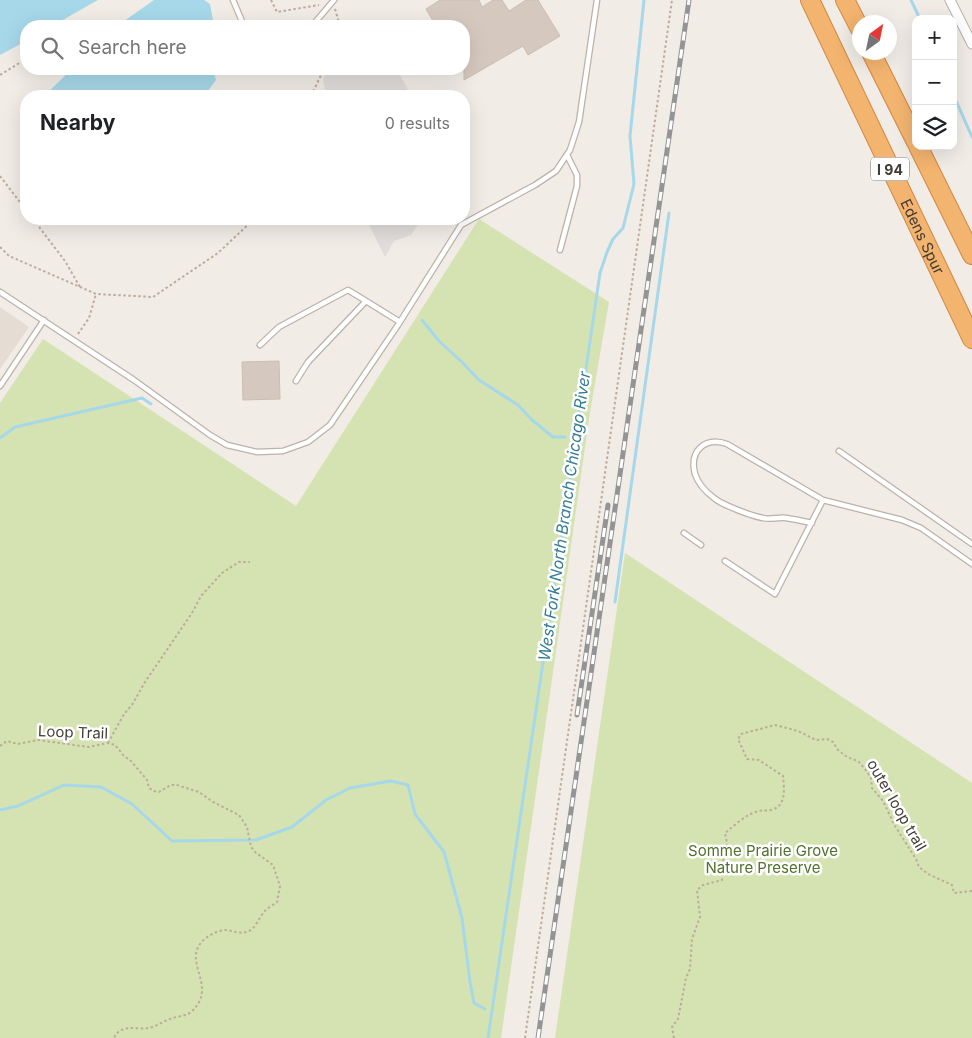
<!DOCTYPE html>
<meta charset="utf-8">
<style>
body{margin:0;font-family:Inter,sans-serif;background:#f6f6f6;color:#202124}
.controls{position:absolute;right:15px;top:15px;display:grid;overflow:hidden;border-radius:10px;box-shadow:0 5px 20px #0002}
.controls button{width:45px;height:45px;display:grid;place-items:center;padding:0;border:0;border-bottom:1px solid #e0e0e0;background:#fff;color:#202124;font:25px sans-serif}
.compass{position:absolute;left:852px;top:15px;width:45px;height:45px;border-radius:50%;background:#fff;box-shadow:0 5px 20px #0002;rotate:33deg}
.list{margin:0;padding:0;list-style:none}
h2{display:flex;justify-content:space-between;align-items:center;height:65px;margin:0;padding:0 20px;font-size:21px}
h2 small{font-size:16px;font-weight:400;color:#757577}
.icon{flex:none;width:28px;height:28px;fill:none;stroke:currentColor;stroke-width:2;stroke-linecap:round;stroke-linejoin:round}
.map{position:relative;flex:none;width:972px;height:1038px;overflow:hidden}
.search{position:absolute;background:#fff;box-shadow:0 5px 20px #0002;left:20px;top:20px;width:450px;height:55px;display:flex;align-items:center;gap:12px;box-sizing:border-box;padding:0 18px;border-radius:20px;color:#757577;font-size:19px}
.panel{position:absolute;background:#fff;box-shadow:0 5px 20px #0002;left:20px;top:90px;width:450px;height:135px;border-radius:20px}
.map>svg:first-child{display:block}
.residential{fill:#e5ddd4}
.green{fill:#d4e3b1}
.parking{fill:#e0ddda}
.water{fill:#a6d8ea}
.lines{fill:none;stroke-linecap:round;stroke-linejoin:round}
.stream{stroke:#a6d8ea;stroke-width:3}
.building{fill:#d5c9bf;stroke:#ccbdb0}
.service-casing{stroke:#bcb2a9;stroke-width:7}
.minor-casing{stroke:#bcb2a9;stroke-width:11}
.motorway-casing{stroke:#d18740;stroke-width:20}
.path{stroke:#bdac9b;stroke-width:2;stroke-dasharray:2.5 2.5;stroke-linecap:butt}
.service{stroke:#fff;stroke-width:4.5}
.minor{stroke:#fff;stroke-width:9}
.motorway{stroke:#f3b46f;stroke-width:18}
.rail-casing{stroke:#949494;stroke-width:5}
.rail{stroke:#fff;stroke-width:3;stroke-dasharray:9;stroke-linecap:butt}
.labels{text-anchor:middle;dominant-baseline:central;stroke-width:5;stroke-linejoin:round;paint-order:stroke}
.shield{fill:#fff;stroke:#7b7672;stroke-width:1}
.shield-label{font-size:14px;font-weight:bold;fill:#433c35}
.street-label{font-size:15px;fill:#433c35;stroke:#fff}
.park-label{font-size:15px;fill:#51712d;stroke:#fff}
.water-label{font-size:16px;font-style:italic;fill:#337c98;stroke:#fff}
</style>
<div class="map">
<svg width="972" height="1038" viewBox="0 0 972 1038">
<rect width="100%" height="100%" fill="#f1ece6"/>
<path class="residential" d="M0 307 29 327 0 369Z"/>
<path class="green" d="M479 219 609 302 590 412 501 1038H0V403L43 339 296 506Z
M625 553 972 783V1038H555Z"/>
<path class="parking" d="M328 69H397L411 96H326L323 79Z
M366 219H422L411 235 394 241 385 257Z"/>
<path class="water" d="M0 0H98L52 26H26V41L0 55Z
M154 0H204L210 4 214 26H117Z
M72 69H213L216 80 204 96H44Z"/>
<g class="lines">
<path class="stream" d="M911 0 920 19
M953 94 972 137
M422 320 439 341 462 362 479 380 518 405 532 420 553 437H565
M0 438 15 427 142 398 151 404
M615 602 669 213
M0 810 18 806 64 785 101 787 132 804 172 841 256 840 292 827 326 800 350 788 391 781 408 785 415 814 444 852 462 918 470 982 474 1003 485 1009
M488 1038 600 273 607 252 613 239 623 228 634 184 630 136 644 0"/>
</g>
<path class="building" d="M440 0H479L482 7 493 0H502L509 11 526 0H538L560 36 528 55 523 46 464 80V26H436L426 9Z
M279 361 280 399 243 400 242 362Z"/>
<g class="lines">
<g class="service-casing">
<path id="service" d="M233 0 244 26
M312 26 334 0
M560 250 577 186V175L567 155
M0 292 134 380 210 435 227 445 257 452 283 451 308 442 330 425 398 325 461 225 535 185 556 171 570 150 579 122 597 0
M260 345 279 327 348 290 366 301
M296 381 308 362 366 301 400 322
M0 386 44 320
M839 451 972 544
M812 523C803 521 794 519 786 518 778 517 770 520 763 518 752 516 722 505 714 498 706 492 698 483 695 474 689 451 705 436 727 444L823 500
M684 533 701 545
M725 561 775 594 823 500 902 520 921 528 972 564"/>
</g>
<g class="minor-casing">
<path id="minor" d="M950 0 972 44"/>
</g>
<g class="motorway-casing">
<g id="motorway">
<path id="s1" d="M810 0 972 339"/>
<path d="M845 0 860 29"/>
<path d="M871 52 916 142"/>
<path d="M918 146 972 255"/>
</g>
</g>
<path class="path" d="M271 0 277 12 319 5
M335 9 338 19 336 26
M0 75 26 59
M311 96 324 69
M0 176 26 210
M33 219 65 261 80 287
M0 247 9 256 96 294 153 297 218 253 254 219
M78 334 89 318 96 294
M108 743 124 714 132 705 145 682 192 613 201 596 222 573 239 562H250
M0 746 7 741 18 744 38 740 89 747 108 743 115 745 124 756 131 761 147 780 149 788 154 791 159 792 171 785H177L199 792 213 802 239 815 247 827 251 847 255 852 273 865 280 886 277 902C274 905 268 907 265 911 260 916 255 929 249 931 241 935 234 931 226 930 217 930 205 937 200 944 185 965 218 988 191 1012 186 1016 179 1016 173 1018 165 1020 156 1027 148 1028 136 1030 121 1023 114 1038
M525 1038 672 0
M674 1038 672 1027 678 1019 686 978 690 969 692 939 700 917 697 890 703 885 722 880V867L727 843 725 833C735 825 746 814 759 811 763 810 767 811 771 810 787 806 784 789 783 776L759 760 747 759 738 739 741 734 775 725 798 731 816 740 827 739 833 742 838 750 847 757 858 761 865 769 871 778 872 788 883 801 895 826 916 859 919 867 928 874 952 885 954 893 972 891"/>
<use href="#service" class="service"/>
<use href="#minor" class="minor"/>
<use href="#motorway" class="motorway"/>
<g class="rail-casing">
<path id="rail" d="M577 715 608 505
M538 1038 689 0"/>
</g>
<use href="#rail" class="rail"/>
</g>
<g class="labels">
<rect class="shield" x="871" y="157.5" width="38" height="23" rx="4"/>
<g class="shield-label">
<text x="890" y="169">I 94</text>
</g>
<g class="street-label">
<text stroke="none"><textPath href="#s1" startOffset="262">Edens Spur</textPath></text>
<text transform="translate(73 732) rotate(2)">Loop Trail</text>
<text transform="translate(897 805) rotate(60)">outer loop trail</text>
</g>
<g class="park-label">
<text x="763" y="850">Somme Prairie Grove<tspan x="763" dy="17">Nature Preserve</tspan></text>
</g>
<g class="water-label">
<text transform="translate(564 516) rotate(-82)">West Fork North Branch Chicago River</text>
</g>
</g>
</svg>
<div class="controls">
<button>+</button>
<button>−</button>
<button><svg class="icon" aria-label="layers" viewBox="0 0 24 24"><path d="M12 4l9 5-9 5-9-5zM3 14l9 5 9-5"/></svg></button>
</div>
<svg class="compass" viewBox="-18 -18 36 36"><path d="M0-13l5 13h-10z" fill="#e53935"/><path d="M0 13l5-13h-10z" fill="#757577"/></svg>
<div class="search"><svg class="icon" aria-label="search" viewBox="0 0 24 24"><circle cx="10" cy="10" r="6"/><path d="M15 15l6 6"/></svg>Search here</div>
<section class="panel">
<h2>Nearby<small>0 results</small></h2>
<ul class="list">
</ul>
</section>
</div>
